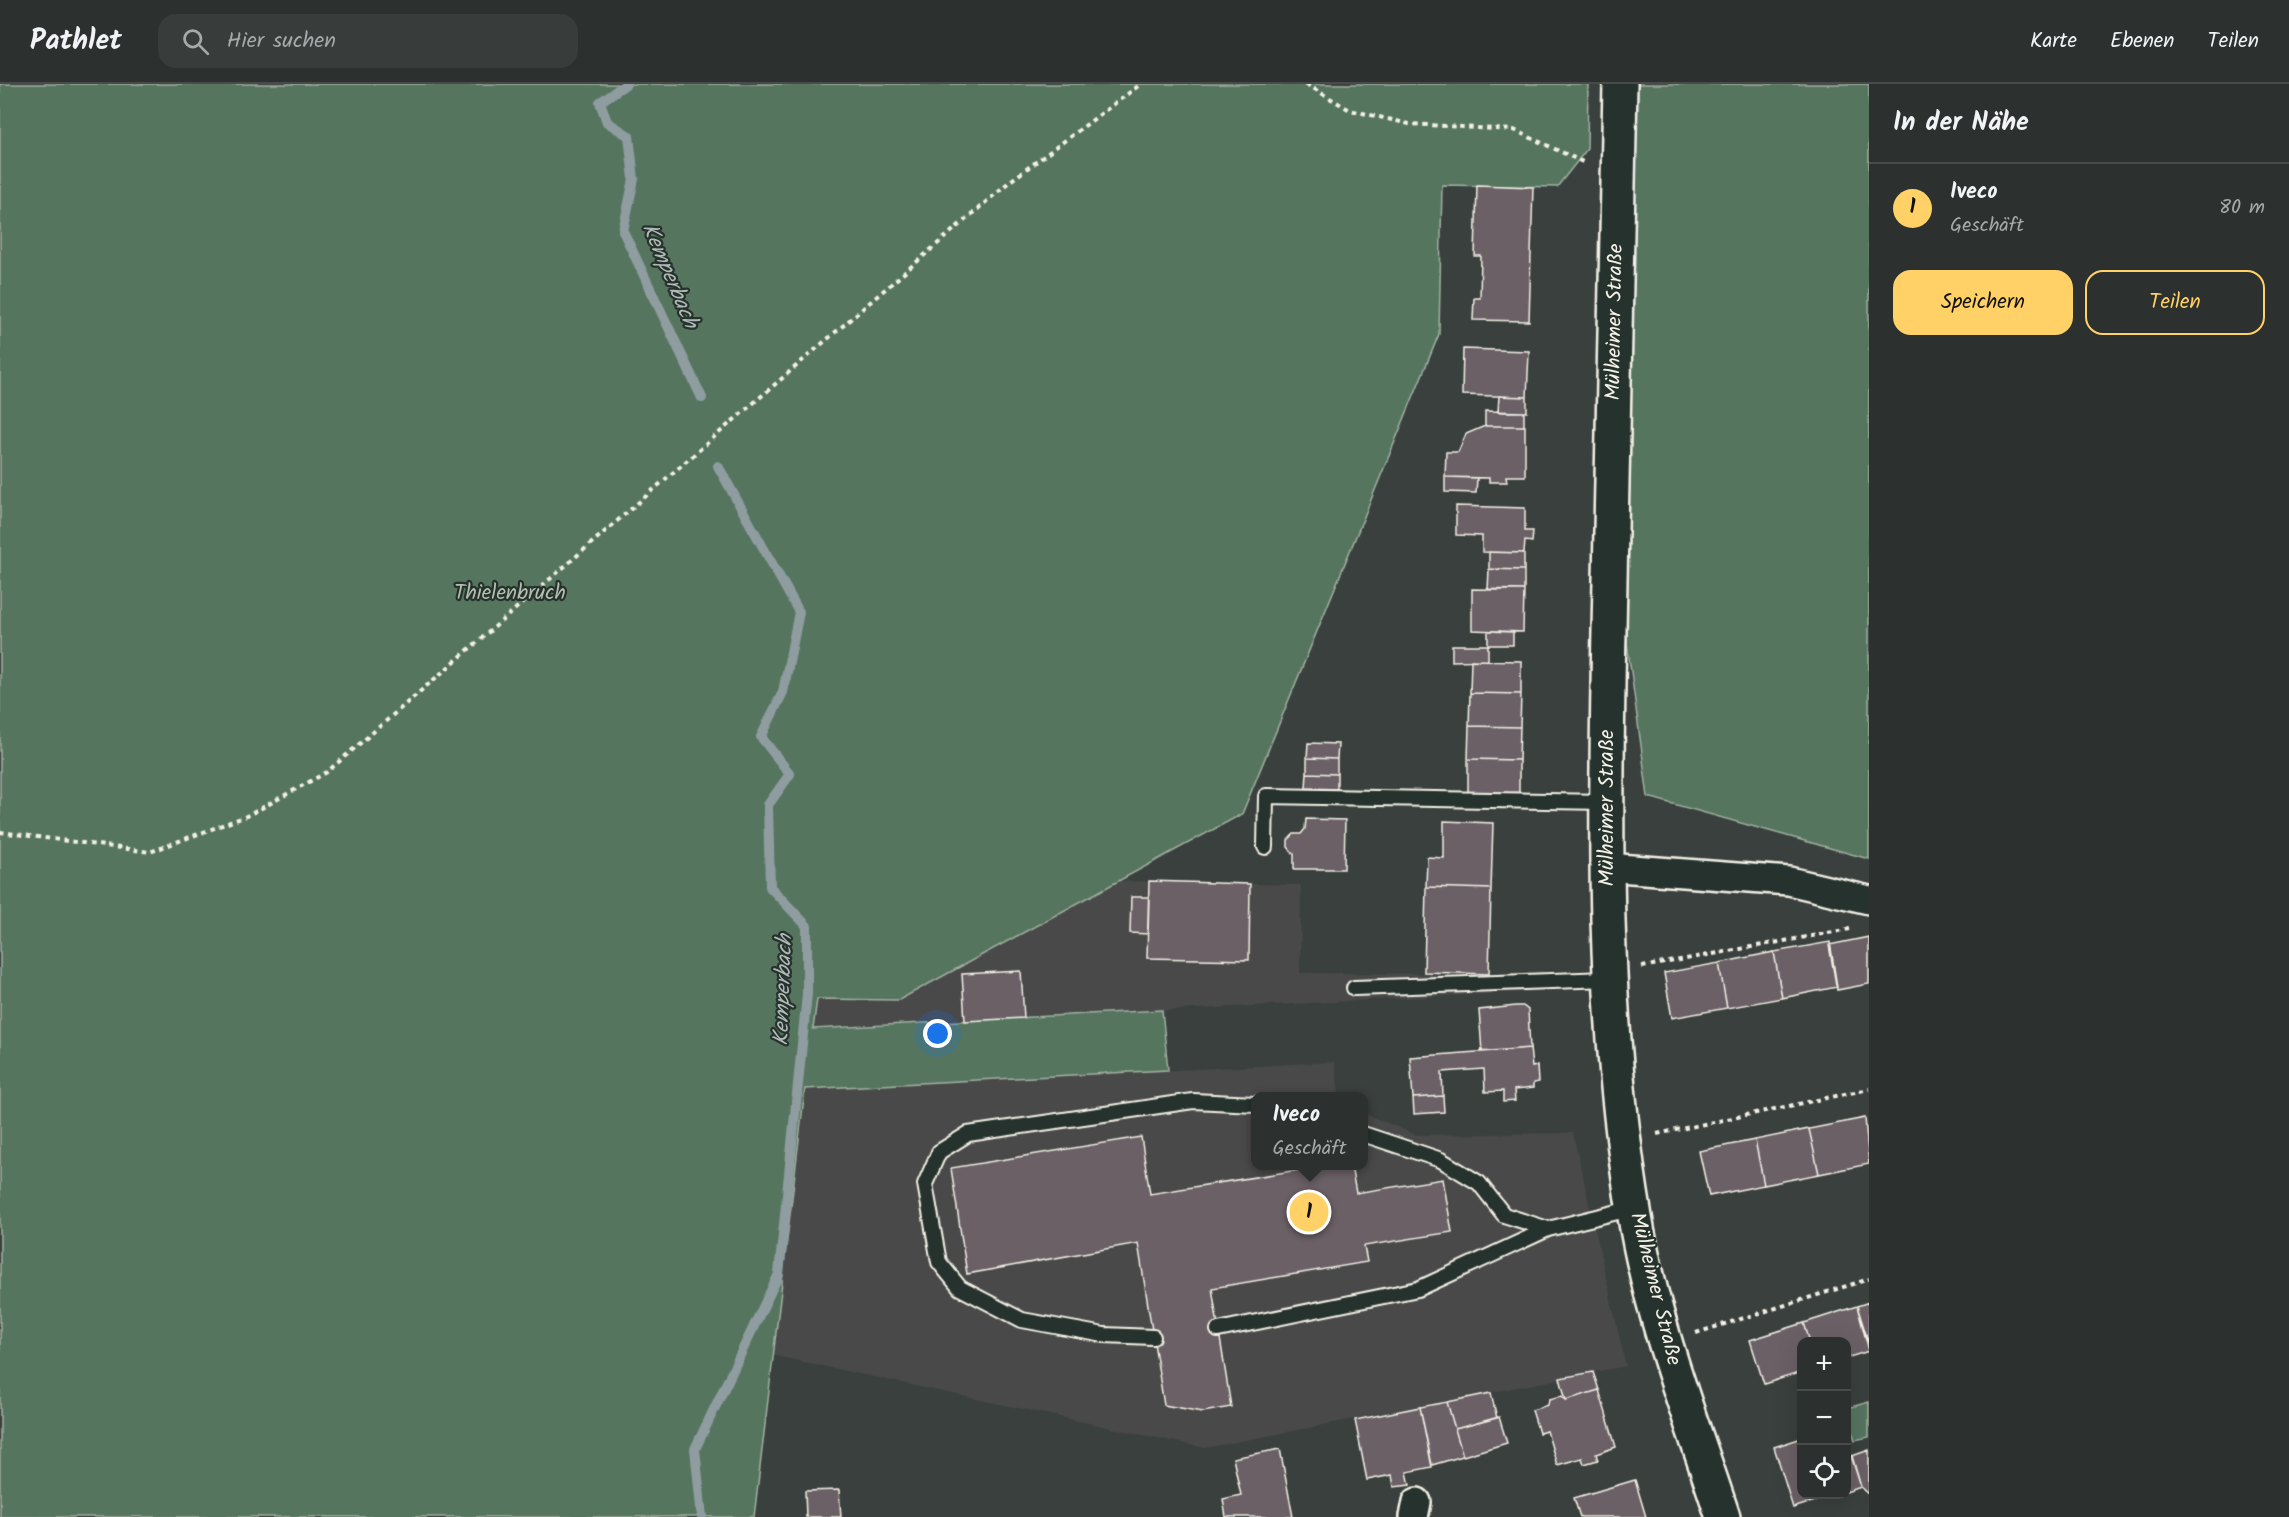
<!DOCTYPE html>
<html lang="de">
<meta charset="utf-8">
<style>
body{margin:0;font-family:Kalam,sans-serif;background:#383c3a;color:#f1f3f6}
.controls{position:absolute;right:18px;bottom:18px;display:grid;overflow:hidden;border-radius:12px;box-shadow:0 6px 24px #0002}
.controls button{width:54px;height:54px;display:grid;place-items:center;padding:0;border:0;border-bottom:2px solid #484b4a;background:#2c302e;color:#f1f3f6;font:30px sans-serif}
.you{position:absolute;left:938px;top:950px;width:21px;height:21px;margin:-15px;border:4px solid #fff;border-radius:50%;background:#1a73e8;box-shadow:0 0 0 9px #1a73e833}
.badge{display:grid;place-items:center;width:39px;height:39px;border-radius:50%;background:#ffd166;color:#111;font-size:20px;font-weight:700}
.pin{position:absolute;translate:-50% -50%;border:3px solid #fff;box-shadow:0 2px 6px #0006}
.popup{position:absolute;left:1251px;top:1008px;width:117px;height:78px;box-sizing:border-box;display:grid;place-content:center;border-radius:12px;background:#2c302e;filter:drop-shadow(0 2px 4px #0005);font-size:20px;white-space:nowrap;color:#a6a9aa}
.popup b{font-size:22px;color:#f1f3f6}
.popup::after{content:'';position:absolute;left:50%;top:100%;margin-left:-12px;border:12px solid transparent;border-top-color:#2c302e}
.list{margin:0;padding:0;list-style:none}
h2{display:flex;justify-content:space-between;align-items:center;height:78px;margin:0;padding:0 24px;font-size:26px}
h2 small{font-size:20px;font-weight:400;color:#a6a9aa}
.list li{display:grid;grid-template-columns:39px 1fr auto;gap:18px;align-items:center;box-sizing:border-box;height:90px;padding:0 24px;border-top:2px solid #484b4a}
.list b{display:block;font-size:22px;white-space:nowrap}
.list p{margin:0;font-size:20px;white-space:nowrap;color:#a6a9aa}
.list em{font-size:20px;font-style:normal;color:#a6a9aa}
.actions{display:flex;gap:12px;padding:18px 24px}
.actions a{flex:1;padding:14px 0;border:2px solid #ffd166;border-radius:18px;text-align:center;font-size:21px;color:#ffd166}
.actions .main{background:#ffd166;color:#111}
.icon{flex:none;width:33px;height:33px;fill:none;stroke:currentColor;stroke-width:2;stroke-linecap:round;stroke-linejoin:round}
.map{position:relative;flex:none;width:1869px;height:1433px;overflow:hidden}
header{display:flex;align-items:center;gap:36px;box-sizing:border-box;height:84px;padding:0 30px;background:#2c302e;border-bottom:2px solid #484b4a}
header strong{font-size:28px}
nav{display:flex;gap:33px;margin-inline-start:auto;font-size:21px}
.search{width:420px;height:54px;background:#383c3a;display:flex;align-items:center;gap:15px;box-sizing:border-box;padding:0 21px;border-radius:18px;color:#a6a9aa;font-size:22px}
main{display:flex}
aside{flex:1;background:#2c302e}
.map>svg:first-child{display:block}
.built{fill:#484a4a}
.green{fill:#54745e;stroke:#a4b2a3;stroke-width:1.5}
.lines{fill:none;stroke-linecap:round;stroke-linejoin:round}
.stream{stroke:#8f9da1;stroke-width:10}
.building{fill:#6a6066;stroke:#f4f1e8;stroke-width:1.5}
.lane-casing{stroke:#f4f1e8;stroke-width:18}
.street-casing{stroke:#f4f1e8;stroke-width:32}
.secondary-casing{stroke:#f4f1e8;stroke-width:38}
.path{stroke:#f4f1e8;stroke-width:4;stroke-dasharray:4.5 4.5;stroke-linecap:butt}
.lane{stroke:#26332d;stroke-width:14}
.street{stroke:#26332d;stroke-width:27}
.secondary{stroke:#26332d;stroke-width:33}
.labels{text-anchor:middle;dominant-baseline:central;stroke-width:4.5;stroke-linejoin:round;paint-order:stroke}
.street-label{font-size:21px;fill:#f4f1e8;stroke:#26332d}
.park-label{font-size:21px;fill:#b4bfb1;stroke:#26332d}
.water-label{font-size:22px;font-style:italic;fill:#b1b9b8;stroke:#26332d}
</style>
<header>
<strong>Pathlet</strong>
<div class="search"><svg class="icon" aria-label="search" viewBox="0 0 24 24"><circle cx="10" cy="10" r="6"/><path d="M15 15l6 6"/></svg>Hier suchen</div>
<nav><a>Karte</a><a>Ebenen</a><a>Teilen</a></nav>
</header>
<main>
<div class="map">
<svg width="1869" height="1433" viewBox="0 0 1869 1433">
<rect width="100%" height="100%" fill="#3a403e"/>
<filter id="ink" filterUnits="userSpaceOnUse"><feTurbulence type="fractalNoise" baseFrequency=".0167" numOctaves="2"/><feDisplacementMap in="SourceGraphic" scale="12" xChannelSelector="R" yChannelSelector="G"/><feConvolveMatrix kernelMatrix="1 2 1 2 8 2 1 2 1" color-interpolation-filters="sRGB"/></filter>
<g filter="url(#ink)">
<path class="built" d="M1118 797 1301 801 1300 889 1489 890 1543 887 1544 907 812 945 817 915 899 916Z
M1334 978 1340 1012H1255V1082H1363V1029L1416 1051 1573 1049 1626 1282 1205 1364 771 1271 805 1005Z"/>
<path class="green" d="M0 0H1588L1587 65 1557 103 1442 101 1439 250 1242 730 899 916 817 915 813 945 1162 926 1168 986 805 1005 754 1433H0Z
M1637 0H1869V775L1648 713 1624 536Z
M1869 1318V1353L1855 1356 1847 1334V1324Z"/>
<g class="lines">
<path class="stream" d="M626 0 600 18 607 38 629 52 634 95 623 147 702 314
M702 1433 695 1365 779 1190 807 910V842L770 803 768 721 790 690 761 653 783 608 799 528 718 382"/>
</g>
<path class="building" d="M1477 101 1533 103 1529 237 1473 236 1474 214H1480L1481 172H1475Z
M1463 265 1529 267 1527 313 1462 311Z
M1499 312 1527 313V328H1498Z
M1485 327 1524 328V342H1485Z
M1485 342H1525V392H1506L1507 398H1489V394L1445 393 1446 368H1458L1466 350Z
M1445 393 1477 394 1476 409 1445 408Z
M1456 422 1525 424V447H1533L1532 458 1525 457 1524 469 1482 468V452L1456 451Z
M1489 468 1524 469V486L1489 485Z
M1489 485 1524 486V506H1488Z
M1472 505 1524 506 1523 548 1472 546Z
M1488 547 1513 548V561H1488Z
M1452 561H1488V576L1452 577Z
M1471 576 1521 577V610L1470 609Z
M1470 609 1521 610 1520 643 1469 642Z
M1469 642 1520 643 1519 676 1468 675Z
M1308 659 1338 660 1337 675 1307 674Z
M1307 674 1337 675V690L1307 689Z
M1468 675 1519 676V709L1468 708Z
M1307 689 1337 690V705L1306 704Z
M1306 735 1345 736 1344 785H1294V770L1288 763V756L1294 750H1301L1305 745Z
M1444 737 1493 739 1491 805 1426 803 1427 773 1444 774Z
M1149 797 1250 800 1249 876 1147 874Z
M1426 803 1491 805 1489 890 1424 888Z
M1131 813H1149L1148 850 1130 849Z
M1869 853V900L1837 906 1829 861Z
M1830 858 1837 903 1782 914 1774 868Z
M1774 868 1782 914 1727 924 1719 879Z
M1719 879 1727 924 1672 934 1664 889Z
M1021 887 1024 934 965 937 962 890Z
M1516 922H1523L1528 926 1530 964 1482 968 1479 926Z
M1530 964 1532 983 1537 982 1538 998 1533 999V1004L1514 1006 1515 1017 1503 1018V1007L1485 1008 1484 985 1442 988 1443 1012 1413 1014 1410 973Z
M1443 1012 1444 1028 1414 1030 1413 1014Z
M1865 1034 1869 1080 1819 1090 1809 1045Z
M1809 1045 1819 1090 1764 1101 1755 1056Z
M1141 1053 1150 1110 1323 1082H1351L1356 1109 1443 1095 1452 1148 1364 1162 1367 1178 1212 1204 1231 1323 1203 1328 1164 1321 1138 1159 967 1190 951 1084Z
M1755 1056 1764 1101 1709 1112 1699 1067Z
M1869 1218V1260L1857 1222Z
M1857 1222 1869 1267 1846 1274V1258H1810L1804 1239Z
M1804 1239 1810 1258H1802V1288L1764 1300 1750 1256Z
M1593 1288 1599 1306 1566 1316 1560 1294Z
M1599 1306 1616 1363 1596 1370 1598 1376 1584 1380 1582 1374 1557 1381 1547 1347 1539 1349 1532 1326 1548 1321 1549 1315 1562 1312 1566 1316Z
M1491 1309 1497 1334 1455 1345 1447 1318Z
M1447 1318 1463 1372 1432 1381 1420 1323Z
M1420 1323 1432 1383 1407 1388 1410 1401 1394 1403 1392 1391 1367 1396 1355 1336Z
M1499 1333 1507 1359 1463 1372 1455 1345Z
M1802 1354V1410H1837L1793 1424 1774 1363Z
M1846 1356 1861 1403 1846 1408Z
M1280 1365 1293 1433H1226L1223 1415 1241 1411 1233 1374Z
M1869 1366V1410L1861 1403 1852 1372Z
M1635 1396 1646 1433H1580L1574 1414Z
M839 1406 841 1433H806L805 1407Z"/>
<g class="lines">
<g class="lane-casing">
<path id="lane" d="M1265 763 1266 712 1606 718
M1354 904 1608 895
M1363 1050 1441 1076 1479 1099 1504 1131 1548 1145 1634 1124
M1218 1246 1418 1205 1548 1145
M1153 1253 1104 1251 1022 1236 960 1204 939 1178 925 1100 939 1068 968 1050 1193 1017 1255 1020"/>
</g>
<g class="street-casing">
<path id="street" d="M1606 783 1789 797 1869 816
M1414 1433 1417 1418"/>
</g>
<g class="secondary-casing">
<path id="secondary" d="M1620 0C1616 182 1612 364 1609 546 1605 742 1602 939 1635 1133 1652 1236 1691 1335 1723 1433"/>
</g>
<path class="path" d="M1306 0 1350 26 1409 40 1514 46 1585 79
M0 748 150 768 249 731 327 688 1009 98 1141 0
M1642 883 1850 845
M1657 1050 1869 1005
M1696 1249 1869 1195"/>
<use href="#lane" class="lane"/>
<use href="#street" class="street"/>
<use href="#secondary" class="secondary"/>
</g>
</g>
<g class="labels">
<g class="street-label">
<text transform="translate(1615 238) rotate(-89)">Mülheimer Straße</text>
<text transform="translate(1607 724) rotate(-90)">Mülheimer Straße</text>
<text transform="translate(1655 1205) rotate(76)">Mülheimer Straße</text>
</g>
<g class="park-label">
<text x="510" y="509">Thielenbruch</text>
</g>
<g class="water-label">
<text transform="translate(669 192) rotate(67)">Kemperbach</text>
<text transform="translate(784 906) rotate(-88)">Kemperbach</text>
</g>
</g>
</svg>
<div class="controls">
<button>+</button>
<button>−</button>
<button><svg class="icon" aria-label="locate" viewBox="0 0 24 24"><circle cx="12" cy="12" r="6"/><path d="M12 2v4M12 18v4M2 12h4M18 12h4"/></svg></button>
</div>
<div class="you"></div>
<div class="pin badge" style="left:1309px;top:1128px">1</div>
<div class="popup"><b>Iveco</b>Geschäft</div>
</div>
<aside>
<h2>In der Nähe<small></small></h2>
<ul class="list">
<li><span class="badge">1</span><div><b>Iveco</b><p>Geschäft</p></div><em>80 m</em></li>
</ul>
<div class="actions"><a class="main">Speichern</a><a>Teilen</a></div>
</aside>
</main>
